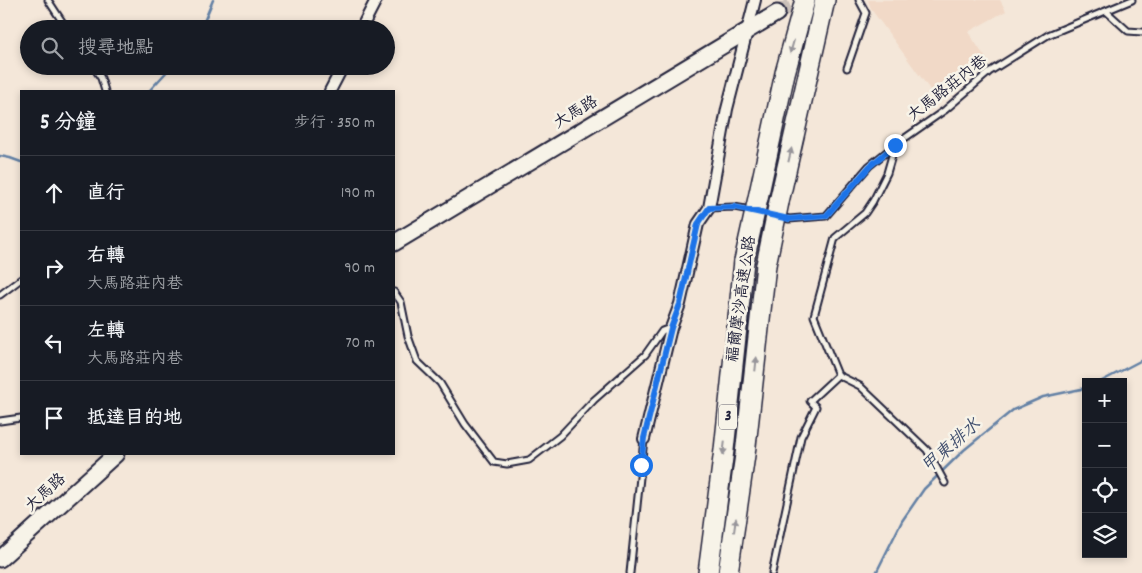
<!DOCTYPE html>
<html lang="zh-TW">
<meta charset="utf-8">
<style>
body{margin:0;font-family:Dekko,"LXGW WenKai TC",sans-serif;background:#242831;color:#f1f3f6}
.controls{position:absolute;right:15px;bottom:15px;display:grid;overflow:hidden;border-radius:0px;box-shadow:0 2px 8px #0003}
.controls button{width:45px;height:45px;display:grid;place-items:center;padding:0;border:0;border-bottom:1px solid #363941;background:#171b24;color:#f1f3f6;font:25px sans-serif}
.stop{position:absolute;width:15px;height:15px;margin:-11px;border:4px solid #1a73e8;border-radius:50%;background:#fff}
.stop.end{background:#1a73e8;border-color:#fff;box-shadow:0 1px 5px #0008}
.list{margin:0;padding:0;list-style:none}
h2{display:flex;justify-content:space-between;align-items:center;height:65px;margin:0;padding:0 20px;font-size:21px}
h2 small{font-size:16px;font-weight:400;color:#9ea1a6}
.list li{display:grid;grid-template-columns:32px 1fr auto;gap:15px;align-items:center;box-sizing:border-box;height:75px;padding:0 20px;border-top:1px solid #363941}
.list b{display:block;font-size:19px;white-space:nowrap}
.list p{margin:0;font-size:16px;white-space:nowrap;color:#9ea1a6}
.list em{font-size:16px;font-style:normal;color:#9ea1a6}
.icon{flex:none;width:28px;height:28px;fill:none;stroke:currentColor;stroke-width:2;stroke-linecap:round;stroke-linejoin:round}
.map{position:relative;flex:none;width:1142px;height:573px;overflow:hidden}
.search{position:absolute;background:#171b24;box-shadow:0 2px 8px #0003;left:20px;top:20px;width:375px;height:55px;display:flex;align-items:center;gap:12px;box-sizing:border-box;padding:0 18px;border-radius:28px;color:#9ea1a6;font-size:19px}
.panel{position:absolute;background:#171b24;box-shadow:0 2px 8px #0003;left:20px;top:90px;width:375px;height:365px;border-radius:0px}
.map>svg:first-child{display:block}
.built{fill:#f1d9c7}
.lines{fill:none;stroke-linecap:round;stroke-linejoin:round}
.stream{stroke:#6481a5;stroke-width:2.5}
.secondary-tunnel{stroke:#cac0b9;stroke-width:15;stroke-dasharray:15 8;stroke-linecap:butt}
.lane-casing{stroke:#22223b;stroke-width:9}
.street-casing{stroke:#22223b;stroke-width:14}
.secondary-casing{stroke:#22223b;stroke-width:19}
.highway-casing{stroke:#22223b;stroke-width:22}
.lane{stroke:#f7f3e8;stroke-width:5}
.street{stroke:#f7f3e8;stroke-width:10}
.secondary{stroke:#f7f3e8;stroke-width:15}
.highway{stroke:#f7f3e8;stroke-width:19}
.highway-bridge-casing{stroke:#22223b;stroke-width:22;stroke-linecap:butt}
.highway-bridge{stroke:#f7f3e8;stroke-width:19}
.oneway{fill:#97959a}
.route{stroke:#1a73e8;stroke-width:6}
.labels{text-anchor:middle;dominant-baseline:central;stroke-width:5;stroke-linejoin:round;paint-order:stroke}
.shield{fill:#f7f3e8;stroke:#62616f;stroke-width:1}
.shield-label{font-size:15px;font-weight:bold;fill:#22223b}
.street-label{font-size:16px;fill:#22223b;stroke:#f7f3e8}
.water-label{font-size:18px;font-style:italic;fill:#435170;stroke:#f7f3e8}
</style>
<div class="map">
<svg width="1142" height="573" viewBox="0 0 1142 573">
<rect width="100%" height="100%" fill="#f4e7d9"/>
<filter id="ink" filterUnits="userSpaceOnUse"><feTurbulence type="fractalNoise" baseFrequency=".02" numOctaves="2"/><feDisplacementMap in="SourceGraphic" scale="10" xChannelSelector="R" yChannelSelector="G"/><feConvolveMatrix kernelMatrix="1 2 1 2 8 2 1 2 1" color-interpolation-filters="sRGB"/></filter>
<g filter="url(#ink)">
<path class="built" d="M868 0H1000L1006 11 968 32 987 60 936 98 871 9Z"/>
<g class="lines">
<path class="stream" d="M201 29 213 0
M149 91 172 66
M0 156 10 158 21 162
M1100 382 1142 360
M876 573 902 521 924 489 964 450 1013 410 1043 397 1086 388"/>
<path class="secondary-tunnel" d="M777 13 803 0"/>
<g class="lane-casing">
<path id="lane" d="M48 0 67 29
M1106 11 1128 31 1142 32
M93 66 101 78 105 91
M847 68 866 13 859 0
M709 208 734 207 751 210
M759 212 789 219 826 216 869 166 895 145 945 110 989 72 1048 35 1132 0
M394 292 401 302 408 336 417 361 440 383 465 424 494 462 507 464 529 460 560 436 594 400 645 355 662 331 670 328
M0 295 21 279
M838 375 860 386 927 450 945 483
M0 421 21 418
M630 573 644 439
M772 573 801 437 816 407 810 401 838 375 814 316 835 238 865 213 873 201 887 173 895 145"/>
</g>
<g class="street-casing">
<path id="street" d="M361 29 376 0
M330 91 343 66
M644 439 671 328 680 304 698 224 709 208 727 109 755 0"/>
</g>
<g class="secondary-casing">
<path id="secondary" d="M394 243 777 13
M0 559 116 454"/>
</g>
<g class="highway-casing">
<path id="highway" d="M758 198 785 73 805 0
M779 202 825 0
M708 573 724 450 744 261
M728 573 745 455 766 265"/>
</g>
<use href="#lane" class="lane"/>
<use href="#street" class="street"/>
<use href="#secondary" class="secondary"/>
<use href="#highway" class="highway"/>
<g class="highway-bridge-casing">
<path id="highway-bridge" d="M744 261 758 198
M766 265 779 202"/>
</g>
<use href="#highway-bridge" class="highway-bridge"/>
</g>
<defs><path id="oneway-solid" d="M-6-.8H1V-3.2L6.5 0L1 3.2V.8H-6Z" transform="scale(1.25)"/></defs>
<g class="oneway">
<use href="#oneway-solid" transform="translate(792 47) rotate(106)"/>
<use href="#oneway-solid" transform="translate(790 155) rotate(-77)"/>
<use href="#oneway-solid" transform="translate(756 364) rotate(-84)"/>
<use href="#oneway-solid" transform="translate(724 448) rotate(97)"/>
<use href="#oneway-solid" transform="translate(735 525) rotate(-82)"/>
</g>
</g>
<g class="lines" filter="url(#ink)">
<path class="route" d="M641 465 644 438 671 328 680 304 698 224 709 208 734 207 789 219 826 216 870 166 895 145"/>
</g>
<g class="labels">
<rect class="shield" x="719" y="404.5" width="18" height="25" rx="4"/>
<g class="shield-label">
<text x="728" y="417">3</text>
</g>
<g class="street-label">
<text transform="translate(948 89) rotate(-38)">大馬路莊內巷</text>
<text transform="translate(576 113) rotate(-31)">大馬路</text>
<text transform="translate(742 299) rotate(-82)">福爾摩沙高速公路</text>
<text transform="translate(46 493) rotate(-42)">大馬路</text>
</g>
<g class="water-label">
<text transform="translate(952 447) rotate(-42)">甲東排水</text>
</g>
</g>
</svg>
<div class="controls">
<button>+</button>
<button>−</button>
<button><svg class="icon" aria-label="locate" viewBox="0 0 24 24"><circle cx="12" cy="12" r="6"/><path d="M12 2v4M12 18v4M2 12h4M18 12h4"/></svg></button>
<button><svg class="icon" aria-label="layers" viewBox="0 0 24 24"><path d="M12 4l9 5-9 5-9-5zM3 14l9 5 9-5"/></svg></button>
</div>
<div class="stop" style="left:641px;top:465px"></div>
<div class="stop end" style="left:895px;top:145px"></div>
<div class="search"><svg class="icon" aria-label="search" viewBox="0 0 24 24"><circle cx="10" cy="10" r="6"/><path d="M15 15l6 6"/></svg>搜尋地點</div>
<section class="panel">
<h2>5 分鐘<small>步行 · 350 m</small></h2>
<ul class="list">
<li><svg class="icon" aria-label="ahead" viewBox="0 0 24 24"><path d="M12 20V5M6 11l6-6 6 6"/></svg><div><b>直行</b></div><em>190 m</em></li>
<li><svg class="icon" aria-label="right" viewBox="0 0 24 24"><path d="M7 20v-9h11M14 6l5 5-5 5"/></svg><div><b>右轉</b><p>大馬路莊內巷</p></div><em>90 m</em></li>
<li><svg class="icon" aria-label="left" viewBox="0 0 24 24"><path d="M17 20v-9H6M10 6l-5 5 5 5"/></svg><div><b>左轉</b><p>大馬路莊內巷</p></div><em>70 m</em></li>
<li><svg class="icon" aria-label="arrive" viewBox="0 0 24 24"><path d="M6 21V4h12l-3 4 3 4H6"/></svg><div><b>抵達目的地</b></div></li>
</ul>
</section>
</div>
